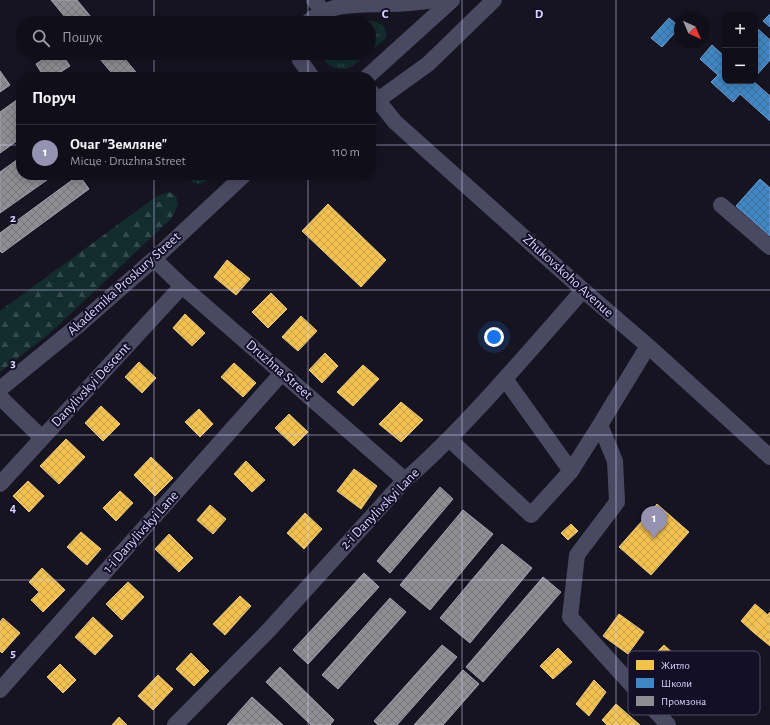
<!DOCTYPE html>
<html lang="uk">
<meta charset="utf-8">
<style>
body{margin:0;font-family:"Alegreya Sans",sans-serif;background:#191822;color:#f1f3f6}
.controls{position:absolute;right:12px;top:12px;display:grid;overflow:hidden;border-radius:8px;box-shadow:0 2px 10px #0003}
.controls button{width:36px;height:36px;display:grid;place-items:center;padding:0;border:0;border-bottom:1px solid #302f38;background:#100f19;color:#f1f3f6;font:20px sans-serif}
.compass{position:absolute;left:674px;top:12px;width:36px;height:36px;border-radius:50%;background:#100f19;box-shadow:0 2px 10px #0003;rotate:136deg}
.you{position:absolute;left:494px;top:337px;width:14px;height:14px;margin:-10px;border:3px solid #fff;border-radius:50%;background:#1a73e8;box-shadow:0 0 0 6px #1a73e833}
.badge{display:grid;place-items:center;width:26px;height:26px;border-radius:50%;background:#9591b1;color:#fff;font-size:13px;font-weight:700}
.pin{position:absolute;translate:-50% -33px;filter:drop-shadow(0 1px 2px #0008)}
.pin::after{content:'';position:absolute;top:21px;width:14px;height:12px;background:inherit;clip-path:polygon(0 0,100% 0,50% 100%)}
.list{margin:0;padding:0;list-style:none}
h2{display:flex;justify-content:space-between;align-items:center;height:52px;margin:0;padding:0 16px;font-size:17px}
h2 small{font-size:13px;font-weight:400;color:#9c9ca2}
.list li{display:grid;grid-template-columns:26px 1fr auto;gap:12px;align-items:center;box-sizing:border-box;height:56px;padding:0 16px;border-top:1px solid #302f38}
.list b{display:block;font-size:15px;white-space:nowrap}
.list p{margin:0;font-size:13px;white-space:nowrap;color:#9c9ca2}
.list em{font-size:13px;font-style:normal;color:#9c9ca2}
.icon{flex:none;width:22px;height:22px;fill:none;stroke:currentColor;stroke-width:2;stroke-linecap:round;stroke-linejoin:round}
.map{position:relative;flex:none;width:770px;height:725px;overflow:hidden}
.search{position:absolute;background:#100f19;box-shadow:0 2px 10px #0003;left:16px;top:16px;width:360px;height:44px;display:flex;align-items:center;gap:10px;box-sizing:border-box;padding:0 14px;border-radius:22px;color:#9c9ca2;font-size:15px}
.panel{position:absolute;background:#100f19;box-shadow:0 2px 10px #0003;left:16px;top:72px;width:360px;height:108px;border-radius:16px}
.map>svg:first-child{display:block}
.grass{fill:url(#grass-dots)}
.forest{fill:url(#forest-firs)}
.park{fill:url(#park-tufts)}
.homes{fill:url(#homes-cross-hatch);stroke:#eac783}
.schools{fill:url(#schools-cross-hatch);stroke:#6d9fd6}
.industry{fill:url(#industry-cross-hatch);stroke:#a4a2b3}
.lines{fill:none;stroke-linecap:round;stroke-linejoin:round}
.minor{stroke:#4a4962;stroke-width:16}
.grid{fill:none;stroke:#d9d4ff;stroke-width:1;stroke-opacity:0.55}
.labels{text-anchor:middle;dominant-baseline:central;stroke-width:4;stroke-linejoin:round;paint-order:stroke}
.street-label{font-size:14px;fill:#d9d4ff;stroke:#130f26}
.key{fill:#130f26;stroke:#4e4a67;stroke-width:1}
.key-label{font-size:11px;fill:#d9d4ff}
.grid-label{font-size:13px;text-anchor:middle;font-weight:bold;fill:#d9d4ff;stroke:#130f26;stroke-width:4;stroke-linejoin:round;paint-order:stroke}
</style>
<div class="map">
<svg width="770" height="725" viewBox="0 0 770 725">
<defs>
<pattern id="grass-dots" width="8" height="8" patternUnits="userSpaceOnUse"><rect width="8" height="8" fill="#132c2d"/><path d="M2 2h.1M6 6h.1" fill="none" stroke="#354a4c" stroke-width="1.8" stroke-linecap="round"/></pattern>
<pattern id="forest-firs" width="22" height="20" patternUnits="userSpaceOnUse"><rect width="22" height="20" fill="#132c2d"/><path d="M5 1l3.5 6h-7zM16 11l3.5 6h-7z" fill="#354a4c"/></pattern>
<pattern id="park-tufts" width="24" height="20" patternUnits="userSpaceOnUse"><rect width="24" height="20" fill="#132c2d"/><path d="M3 7l-1-3M5 7V3M7 7l1-3M15 17l-1-3M17 17v-4M19 17l1-3" fill="none" stroke="#354a4c"/></pattern>
<pattern id="homes-cross-hatch" width="8" height="8" patternUnits="userSpaceOnUse"><rect width="8" height="8" fill="#f2c14e"/><path d="M0 0l8 8M0 8l8-8" fill="none" stroke="#c6a14e"/></pattern>
<pattern id="schools-cross-hatch" width="8" height="8" patternUnits="userSpaceOnUse"><rect width="8" height="8" fill="#3f88c5"/><path d="M0 0l8 8M0 8l8-8" fill="none" stroke="#406f9b"/></pattern>
<pattern id="industry-cross-hatch" width="8" height="8" patternUnits="userSpaceOnUse"><rect width="8" height="8" fill="#8d8d92"/><path d="M0 0l8 8M0 8l8-8" fill="none" stroke="#76767d"/></pattern>
</defs>
<rect width="100%" height="100%" fill="#161421"/>
<path class="grass" d="M188 175H214C206 182 194 191 188 175Z"/>
<path class="forest" d="M169 192 176 196 178 205 171 219 48 335 0 372V311L157 196Z"/>
<path class="park" d="M373 21 383 25 386 32V38L369 52V23H333Z
M319 53H368C362 57 357 64 350 67 339 73 323 64 319 53Z"/>
<path class="homes" d="M328 204 386 260 361 287 302 231Z
M227 260 250 279 236 295 214 277Z
M271 293 287 309 268 328 252 312Z
M185 314 205 333 192 346 173 328Z
M301 316 317 331 298 351 282 337Z
M325 353 338 366 322 383 309 370Z
M139 362 156 378 142 393 125 377Z
M234 363 256 383 243 397 221 377Z
M363 365 379 379 353 406 337 392Z
M401 402 423 420 401 442 379 424Z
M101 406 120 424 103 441 85 423Z
M199 409 213 424 200 437 185 422Z
M289 414 308 432 294 446 275 428Z
M66 439 85 457 59 484 40 466Z
M151 457 173 478 155 496 134 475Z
M246 461 265 480 252 492 234 474Z
M354 469 377 486 361 509 337 491Z
M28 481 44 496 29 512 13 496Z
M120 491 133 503 116 521 103 508Z
M657 504 689 532 651 575 619 547Z
M210 505 226 519 213 534 197 520Z
M305 513 322 529 304 549 287 533Z
M571 524 578 531 568 540 561 533Z
M81 532 101 549 87 565 67 547Z
M169 534 193 558 179 572 155 549Z
M42 568 65 590 43 612 31 600 39 592 29 582Z
M128 582 144 597 122 620 106 604Z
M240 596 251 606 225 635 213 624Z
M755 604 768 615 753 632 741 621Z
M770 612V646L753 632Z
M619 614 644 632 628 654 603 636Z
M93 617 113 636 95 655 75 637Z
M3 618 20 633 2 653 0 651V622Z
M664 645 676 656 656 677 644 665Z
M558 648 572 662 553 679 540 666Z
M191 653 209 671 194 686 176 669Z
M60 664 76 680 63 693 47 677Z
M158 675 173 689 153 710 138 696Z
M594 680 606 692 589 716 576 704Z
M616 704 640 725H607L602 720Z
M119 717 127 725H112Z"/>
<path class="schools" d="M770 14V27L763 21Z
M669 18 680 27 662 47 651 38Z
M758 29 770 40V60L755 77V32Z
M712 45 725 57V81H753L770 96V121L740 94 733 102 711 82 718 75 700 59Z
M760 179 770 188V236L736 206Z"/>
<path class="industry" d="M51 0H77L96 23H70Z
M53 53H61L70 66 53 77H44L36 64Z
M95 53H120L140 77H115Z
M0 71 10 85 0 92Z
M21 97V138L0 153V112Z
M21 157V175H54L0 213V172Z
M79 175 89 189 2 253 0 251V233Z
M440 487 453 499 390 573 377 561Z
M463 510 493 534 430 610 400 585Z
M502 544 532 568 470 643 440 618Z
M364 573 379 587 308 664 293 650Z
M543 577 561 592 483 682 466 667Z
M390 598 406 612 338 689 322 675Z
M442 645 457 657 397 725H378L374 721Z
M280 667 334 720 330 725H311L266 682Z
M463 670 479 684 443 725H414Z
M252 697 283 725H227Z"/>
<g class="lines">
<path class="minor" d="M314 0 323 11
M307 23C330 1 361 5 391 4 406 4 420 2 434 0
M299 53 300 60 312 77
M367 77 452 0
M371 92 395 122 583 290 648 346 770 457
M378 100 428 64 494 0
M721 205 770 247
M154 259 182 286 405 480
M648 346 600 425 615 461 617 502 577 555 570 617 668 725
M505 379 571 471
M0 389 81 323 154 259 244 175
M0 397 42 438
M449 439 531 515 571 471 600 425
M0 484 182 286
M0 690 282 373
M175 725 268 631 405 480C433 456 458 430 483 403 517 366 550 328 583 290"/>
</g>
<path class="grid" d="M154 0V23M308 0V23M462 0V725M616 0V725M154 53V77M308 53V77M0 145H21M371 145H770M154 175V725M308 175V725M0 290H770M0 435H770M0 580H770"/>
<g class="labels">
<g class="street-label">
<text transform="translate(568 276) rotate(42)">Zhukovskoho Avenue</text>
<text transform="translate(124 284) rotate(-42)">Akademika Proskury Street</text>
<text transform="translate(279 370) rotate(41)">Druzhna Street</text>
<text transform="translate(91 385) rotate(-47)">Danylivskyi Descent</text>
<text transform="translate(380 509) rotate(-46)">2-i Danylivskyi Lane</text>
<text transform="translate(141 532) rotate(-48)">1-i Danylivskyi Lane</text>
</g>
</g>
<rect x="628" y="651" width="132" height="64" rx="6" class="key"/>
<rect x="636" y="660" width="18" height="10" fill="#f2c14e"/>
<rect x="636" y="678" width="18" height="10" fill="#3f88c5"/>
<rect x="636" y="696" width="18" height="10" fill="#8d8d92"/>
<g class="key-label">
<text x="661" y="669">Житло</text>
<text x="661" y="687">Школи</text>
<text x="661" y="705">Промзона</text>
</g>
<g class="grid-label">
<text x="385" y="18">C</text>
<text x="539" y="18">D</text>
<text x="13" y="222">2</text>
<text x="13" y="367">3</text>
<text x="13" y="512">4</text>
<text x="13" y="657">5</text>
</g>
</svg>
<div class="controls">
<button>+</button>
<button>−</button>
</div>
<svg class="compass" viewBox="-18 -18 36 36"><path d="M0-13l5 13h-10z" fill="#e53935"/><path d="M0 13l5-13h-10z" fill="#9c9ca2"/></svg>
<div class="you"></div>
<div class="pin badge" style="left:654px;top:539px">1</div>
<div class="search"><svg class="icon" aria-label="search" viewBox="0 0 24 24"><circle cx="10" cy="10" r="6"/><path d="M15 15l6 6"/></svg>Пошук</div>
<section class="panel">
<h2>Поруч<small></small></h2>
<ul class="list">
<li><span class="badge">1</span><div><b>Очаг &quot;Земляне&quot;</b><p>Місце · Druzhna Street</p></div><em>110 m</em></li>
</ul>
</section>
</div>
